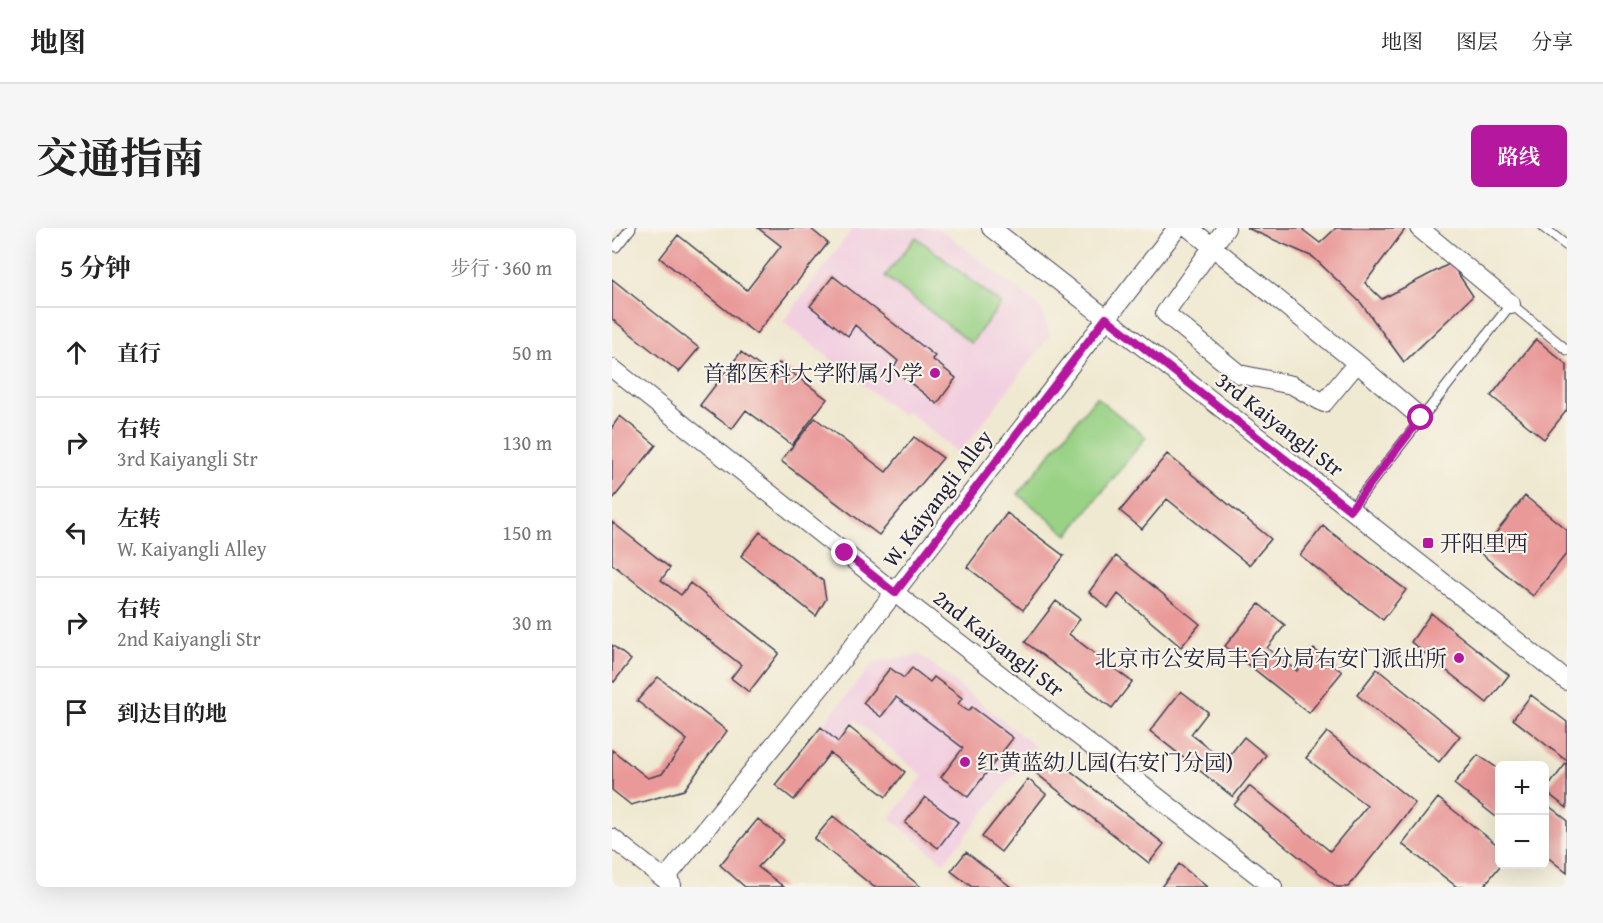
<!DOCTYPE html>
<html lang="zh">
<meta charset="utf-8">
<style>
body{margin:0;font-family:"Gentium Book Plus","Noto Serif SC",serif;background:#f6f6f6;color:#222}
.controls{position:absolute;right:18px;bottom:18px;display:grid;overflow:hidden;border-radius:9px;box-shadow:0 6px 24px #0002}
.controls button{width:54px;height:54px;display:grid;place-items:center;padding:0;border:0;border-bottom:2px solid #e0e0e0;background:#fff;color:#222;font:30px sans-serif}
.stop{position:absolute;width:18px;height:18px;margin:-14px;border:4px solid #b5179e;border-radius:50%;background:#fff}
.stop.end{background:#b5179e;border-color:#fff;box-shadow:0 2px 6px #0008}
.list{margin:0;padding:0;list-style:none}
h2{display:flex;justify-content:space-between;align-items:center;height:78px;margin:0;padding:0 24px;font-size:26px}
h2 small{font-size:20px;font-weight:400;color:#767676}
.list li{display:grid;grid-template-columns:39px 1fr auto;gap:18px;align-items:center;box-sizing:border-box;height:90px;padding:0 24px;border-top:2px solid #e0e0e0}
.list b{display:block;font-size:22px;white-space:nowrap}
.list p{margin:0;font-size:20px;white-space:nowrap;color:#767676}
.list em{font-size:20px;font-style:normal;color:#767676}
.icon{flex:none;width:33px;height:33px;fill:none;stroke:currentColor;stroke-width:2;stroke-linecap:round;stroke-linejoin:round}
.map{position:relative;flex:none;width:955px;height:659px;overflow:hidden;border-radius:9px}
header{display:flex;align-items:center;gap:36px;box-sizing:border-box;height:84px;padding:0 30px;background:#fff;border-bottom:2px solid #e0e0e0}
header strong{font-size:28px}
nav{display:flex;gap:33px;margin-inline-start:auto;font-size:21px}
.intro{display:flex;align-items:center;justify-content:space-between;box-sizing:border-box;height:144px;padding:0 36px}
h1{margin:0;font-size:42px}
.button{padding:15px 27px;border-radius:9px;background:#b5179e;color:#fff;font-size:21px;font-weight:700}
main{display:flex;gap:36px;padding:0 36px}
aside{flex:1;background:#fff;border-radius:9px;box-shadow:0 6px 24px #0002}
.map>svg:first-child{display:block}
.built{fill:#f2cfe0}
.green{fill:#99d285;stroke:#5e7a60;stroke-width:1.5}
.building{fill:#e99998}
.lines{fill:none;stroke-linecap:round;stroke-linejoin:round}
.service-casing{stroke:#414052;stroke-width:11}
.minor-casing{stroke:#414052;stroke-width:20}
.service{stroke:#fff;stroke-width:9}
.minor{stroke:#fff;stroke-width:18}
.route{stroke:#b5179e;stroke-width:8}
.poi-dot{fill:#b5179e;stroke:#f7f3e8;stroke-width:2}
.labels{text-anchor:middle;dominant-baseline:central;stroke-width:4.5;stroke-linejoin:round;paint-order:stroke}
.poi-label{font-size:22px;fill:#22223b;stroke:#f7f3e8;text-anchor:end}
.street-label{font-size:22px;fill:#22223b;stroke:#f7f3e8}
</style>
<header>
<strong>地图</strong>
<nav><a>地图</a><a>图层</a><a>分享</a></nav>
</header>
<div class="intro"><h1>交通指南</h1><a class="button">路线</a></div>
<main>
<aside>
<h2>5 分钟<small>步行 · 360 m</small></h2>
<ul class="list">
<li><svg class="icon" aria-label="ahead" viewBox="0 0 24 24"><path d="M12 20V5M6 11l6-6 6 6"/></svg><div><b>直行</b></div><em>50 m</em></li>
<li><svg class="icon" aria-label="right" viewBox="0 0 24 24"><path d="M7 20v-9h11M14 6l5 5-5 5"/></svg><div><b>右转</b><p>3rd Kaiyangli Str</p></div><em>130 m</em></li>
<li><svg class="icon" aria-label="left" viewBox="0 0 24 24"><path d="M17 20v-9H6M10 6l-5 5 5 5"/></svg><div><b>左转</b><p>W. Kaiyangli Alley</p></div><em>150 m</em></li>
<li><svg class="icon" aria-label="right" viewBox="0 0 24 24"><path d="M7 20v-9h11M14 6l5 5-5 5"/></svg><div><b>右转</b><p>2nd Kaiyangli Str</p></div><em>30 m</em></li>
<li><svg class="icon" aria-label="arrive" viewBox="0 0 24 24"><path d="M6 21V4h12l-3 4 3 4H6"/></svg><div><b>到达目的地</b></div></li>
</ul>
</aside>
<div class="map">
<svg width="955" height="659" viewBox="0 0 955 659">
<rect width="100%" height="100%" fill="#f7f3e8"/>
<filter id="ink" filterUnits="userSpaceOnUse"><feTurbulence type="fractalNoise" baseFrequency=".0167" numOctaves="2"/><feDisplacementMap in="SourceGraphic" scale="12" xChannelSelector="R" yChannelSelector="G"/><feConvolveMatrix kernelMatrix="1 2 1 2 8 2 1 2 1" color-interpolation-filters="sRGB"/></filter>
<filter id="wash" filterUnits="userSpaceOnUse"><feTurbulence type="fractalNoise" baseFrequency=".008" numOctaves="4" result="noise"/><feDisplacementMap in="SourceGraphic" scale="24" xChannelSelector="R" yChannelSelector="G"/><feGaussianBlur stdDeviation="1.35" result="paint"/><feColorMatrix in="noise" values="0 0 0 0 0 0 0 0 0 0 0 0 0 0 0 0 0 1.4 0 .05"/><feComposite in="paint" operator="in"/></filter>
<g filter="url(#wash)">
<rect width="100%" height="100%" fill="#f0e9d1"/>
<path class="built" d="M241 0H327L429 80 438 107 347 226 294 182 290 187 171 94Z
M308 427 424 519 332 635 278 590 311 548 243 492 226 514 209 499 262 434Z"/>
<path class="green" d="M304 9 389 76 359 115 273 48Z
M484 169 534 209 456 307 406 266Z"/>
<g id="blocks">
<path class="building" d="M146 0H198L216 15 144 106 48 30 66 7 135 62 169 18Z
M635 0H692L691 2 708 15 724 0H794L753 55 770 71 839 35 861 68 792 134 749 75 701 29Z
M221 48 323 128 320 131 344 150 325 176 281 141 286 133 243 97 236 108 198 78Z
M0 51 87 120 67 144 0 91Z
M924 111 955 137V182L932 211 879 168Z
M129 124 158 146 167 135 215 171 180 217 134 182 120 201 88 177Z
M8 188 44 217 0 272V199Z
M203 190 274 244 302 209 331 230 267 307 169 233Z
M555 226 659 311 637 337 555 271 530 301 508 283Z
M913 268 955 302V325L921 368 868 325Z
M395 285 452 328 411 382 355 339Z
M0 294 58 340 49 352 69 367 78 355 167 425 137 464 119 450 129 437 0 336Z
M711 298 794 362 771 392 688 327Z
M148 304 211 353 214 371 204 388 129 328Z
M504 328 588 396 569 419 506 366 496 380 477 364Z
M444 373 468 391 457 406 520 454 500 480 413 414Z
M647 376 673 397 655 420 685 443 702 421 730 444 697 485 613 418Z
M819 385 897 447 875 475 799 414Z
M0 417 19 432 2 454 0 452Z
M278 440 292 450 300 440 318 454 322 449 350 470 346 476 356 483 360 479 401 510 356 569 329 549 351 520 284 469 269 489 251 475Z
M765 441 848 508 827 534 745 467Z
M46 449 115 503 72 562 19 577 0 562V522L36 550 50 546 75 512 25 473Z
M569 463 596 484 579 506 613 533 632 509 654 527 621 569 538 503Z
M919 467 955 494V533L901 491Z
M209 499 226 514 237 499 293 544 274 569 218 525 182 572 163 557Z
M715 504 803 575 736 659H725L622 577 637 558 718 623 755 578 694 530Z
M437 526 552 616 537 635 424 545Z
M866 527 888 542V592L842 556Z
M955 534V580L933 563Z
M416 551 434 566 389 624 370 609Z
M313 569 346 594 326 620 293 595Z
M826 570 888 619V638L871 659H845L790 616Z
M933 575 955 592V645L933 627Z
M221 588 309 659H262L202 611Z
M146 591 172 612 146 639 172 659H133L108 637Z
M354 624 399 659H360L339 643Z
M567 636 595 659H549Z"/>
</g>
</g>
<g filter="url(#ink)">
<use href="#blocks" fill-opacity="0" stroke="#414052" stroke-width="1.5"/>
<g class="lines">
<g class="service-casing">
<path id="service" d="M932 0 955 18
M4 19 19 0
M738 282 899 76 955 122"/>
</g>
<g class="minor-casing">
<path id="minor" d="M379 0C571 151 765 300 955 453
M577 0 745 135
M614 0 553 85 627 146 680 157 712 175 745 135 809 190
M807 0 899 76
M0 140 283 365 661 659
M0 610 60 657
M53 651 216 450 565 0"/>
</g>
<use href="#service" class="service"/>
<use href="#minor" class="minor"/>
</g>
</g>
<g class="lines" filter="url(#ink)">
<path class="route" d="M233 325 283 365 494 90 738 282 809 190"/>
</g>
<g class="poi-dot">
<circle cx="323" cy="145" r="6"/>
<rect x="810" y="309" width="12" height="12" rx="3"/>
<circle cx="847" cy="430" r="6"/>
<circle cx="353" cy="534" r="6"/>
</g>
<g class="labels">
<g class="poi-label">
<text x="311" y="145">首都医科大学附属小学</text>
<text x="828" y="315" text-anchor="start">开阳里西</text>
<text x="835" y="430">北京市公安局丰台分局右安门派出所</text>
<text x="365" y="534" text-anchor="start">红黄蓝幼儿园(右安门分园)</text>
</g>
<g class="street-label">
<text transform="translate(668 196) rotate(38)">3rd Kaiyangli Str</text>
<text transform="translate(325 270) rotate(-53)">W. Kaiyangli Alley</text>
<text transform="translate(387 415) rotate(38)">2nd Kaiyangli Str</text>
</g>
</g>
</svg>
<div class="controls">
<button>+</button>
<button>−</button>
</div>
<div class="stop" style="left:809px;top:190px"></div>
<div class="stop end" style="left:233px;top:325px"></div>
</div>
</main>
